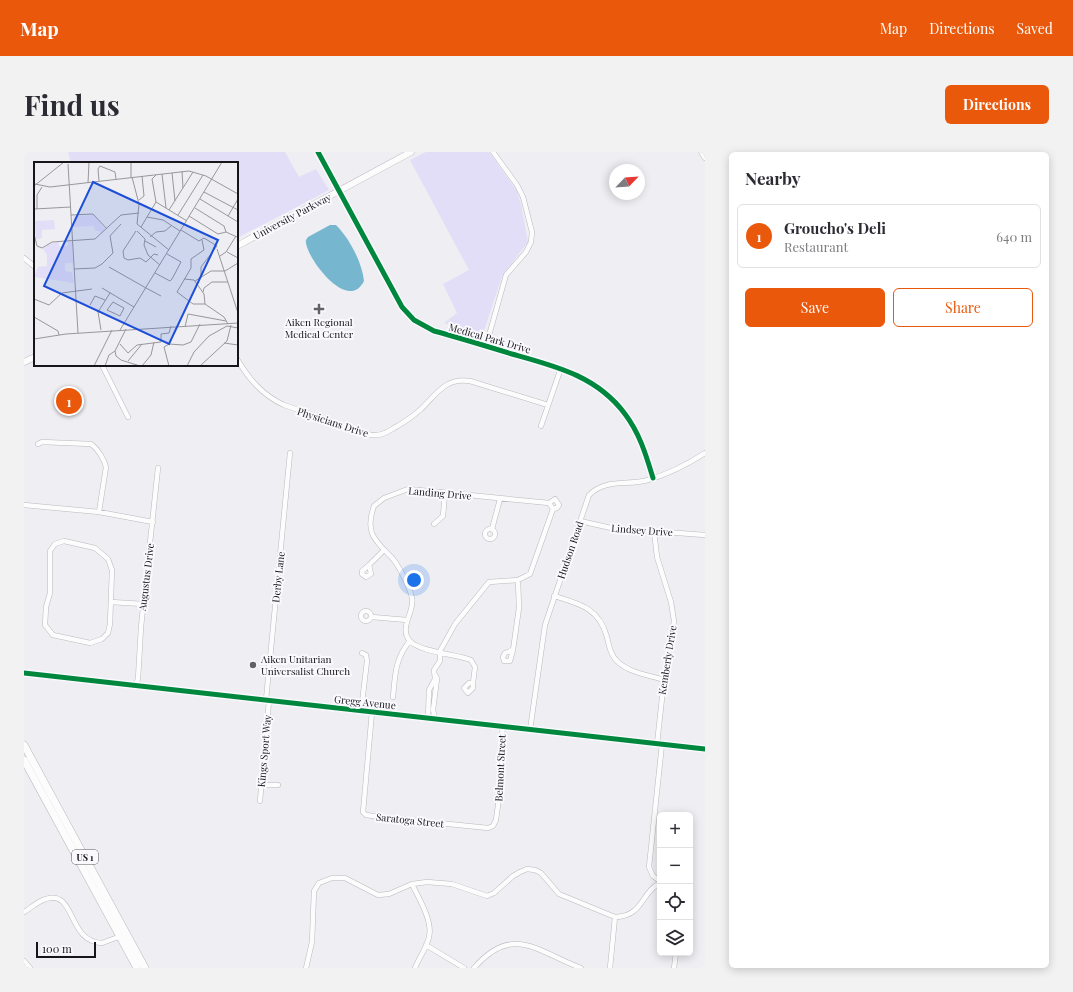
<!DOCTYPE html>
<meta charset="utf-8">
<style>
body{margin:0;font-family:"Playfair Display",serif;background:#f2f2f3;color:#2b2b33}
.controls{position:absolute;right:12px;bottom:12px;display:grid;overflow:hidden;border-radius:6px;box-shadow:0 2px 10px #0003}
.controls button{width:36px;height:36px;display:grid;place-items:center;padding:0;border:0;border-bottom:1px solid #e1e1e2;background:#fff;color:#2b2b33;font:20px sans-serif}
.compass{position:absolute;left:585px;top:12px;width:36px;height:36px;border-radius:50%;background:#fff;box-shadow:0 2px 10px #0003;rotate:65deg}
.scale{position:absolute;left:12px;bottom:10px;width:60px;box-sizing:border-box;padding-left:4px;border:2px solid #161519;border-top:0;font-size:11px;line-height:14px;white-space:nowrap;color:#161519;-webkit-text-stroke:3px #faf9fe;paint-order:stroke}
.you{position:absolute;left:390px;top:428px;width:14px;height:14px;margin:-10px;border:3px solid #fff;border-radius:50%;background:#1a73e8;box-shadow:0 0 0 6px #1a73e833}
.badge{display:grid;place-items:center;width:26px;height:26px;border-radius:50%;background:#ea580c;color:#fff;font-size:13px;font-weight:700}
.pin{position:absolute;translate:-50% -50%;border:2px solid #fff;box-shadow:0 1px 4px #0006}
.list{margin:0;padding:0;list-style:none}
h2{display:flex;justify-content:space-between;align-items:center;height:52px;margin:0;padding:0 16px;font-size:17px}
h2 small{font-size:13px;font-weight:400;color:#7c7c81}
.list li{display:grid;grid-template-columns:26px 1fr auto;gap:12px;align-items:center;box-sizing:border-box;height:64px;margin:0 8px 8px;padding:0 8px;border:1px solid #e1e1e2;border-radius:6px}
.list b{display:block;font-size:15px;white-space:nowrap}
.list p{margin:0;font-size:13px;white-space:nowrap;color:#7c7c81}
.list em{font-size:13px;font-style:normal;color:#7c7c81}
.actions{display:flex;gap:8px;padding:12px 16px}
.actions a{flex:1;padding:9px 0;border:1px solid #ea580c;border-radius:6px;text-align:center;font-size:14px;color:#ea580c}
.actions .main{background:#ea580c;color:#fff}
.icon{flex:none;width:22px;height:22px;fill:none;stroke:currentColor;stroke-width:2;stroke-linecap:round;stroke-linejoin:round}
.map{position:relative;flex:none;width:681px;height:816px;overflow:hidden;border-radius:6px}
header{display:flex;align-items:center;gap:24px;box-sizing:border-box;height:56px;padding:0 20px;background:#ea580c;color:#fff}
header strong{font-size:19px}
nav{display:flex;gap:22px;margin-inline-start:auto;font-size:14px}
.intro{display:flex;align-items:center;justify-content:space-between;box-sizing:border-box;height:96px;padding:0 24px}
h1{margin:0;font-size:28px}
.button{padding:10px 18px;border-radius:6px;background:#ea580c;color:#fff;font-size:14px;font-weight:700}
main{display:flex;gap:24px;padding:0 24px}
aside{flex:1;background:#fff;border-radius:6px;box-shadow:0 2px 10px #0003}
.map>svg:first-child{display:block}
.green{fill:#e2def7}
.water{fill:#76b6cf}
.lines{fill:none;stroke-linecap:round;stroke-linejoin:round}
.minor-casing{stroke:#bababe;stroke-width:5.5}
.tertiary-casing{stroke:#bababe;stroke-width:7}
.primary-casing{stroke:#bababe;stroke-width:8}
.minor{stroke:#fcfcfd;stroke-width:4.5}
.tertiary{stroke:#fcfcfd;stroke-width:6}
.primary{stroke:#fcfcfd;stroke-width:7}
.cycleway-casing{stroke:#faf9fe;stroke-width:8}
.cycleway{stroke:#00873e;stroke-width:5}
.poi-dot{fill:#626165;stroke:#faf9fe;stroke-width:1.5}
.labels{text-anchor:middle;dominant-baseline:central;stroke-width:4;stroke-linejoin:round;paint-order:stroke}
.shield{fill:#faf9fe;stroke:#5a595e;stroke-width:1}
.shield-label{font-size:9px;font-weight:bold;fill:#161519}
.street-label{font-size:10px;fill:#161519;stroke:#faf9fe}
.poi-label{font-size:10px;fill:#161519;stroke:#faf9fe}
.inset-road{fill:none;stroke:#98979c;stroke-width:1}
.view{fill:#1d4ed8;fill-opacity:0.15;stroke:#1d4ed8;stroke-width:2}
.inset-edge{fill:none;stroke:#161519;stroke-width:2}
</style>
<header>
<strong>Map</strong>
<nav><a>Map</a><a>Directions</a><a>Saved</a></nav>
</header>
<div class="intro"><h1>Find us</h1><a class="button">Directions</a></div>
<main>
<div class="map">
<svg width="681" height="816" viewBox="0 0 681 816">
<rect width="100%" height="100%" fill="#eeeef3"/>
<path class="green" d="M44 0H261L275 25 292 17 305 38 213 86V11H47Z
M402 0H465L493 39 497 52 504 90 478 124 458 185 420 171 433 161 419 132 445 118 386 8Z"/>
<path class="water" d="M306 73H312C325 86 338 110 340 129 323 163 279 101 282 88L284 85Z"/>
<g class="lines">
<g class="minor-casing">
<path id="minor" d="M294 0 378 155 390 168 410 179C436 186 462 194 488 202 531 214 573 224 601 262 616 282 622 303 629 326
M0 106 11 115
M462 194 482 123 502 100 507 90 508 80 499 45 493 33 469 0
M213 207C225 227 238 243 260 253L347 283C356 284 362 281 370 276 379 271 388 265 396 258 412 243 421 225 446 229L524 253
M78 213 104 265
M517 274 537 216
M14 292 18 290 67 292C74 297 80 307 82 315L75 360
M0 353 75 360 129 370
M556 369 587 376 681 383
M410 372 419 364 421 341
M468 377 476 347
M461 382a5 5 0 1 1 10 0a5 5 0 1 1-10 0Z
M630 379 633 405 647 450 650 469 640 528 633 592
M40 389 71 396 84 407 88 418 86 472 84 481 78 487 66 491 29 483 21 473 22 455 26 441V399L31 392Z
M345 413 347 422 342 425 338 422V419Z
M345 413 359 399
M530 444C556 452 575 456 583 485 585 494 587 504 594 510 606 521 625 523 640 528
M87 450 119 452
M337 464a5 5 0 1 1 10 0a5 5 0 1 1-10 0Z
M348 465 383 468
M489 498 495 456 494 428
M489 498 486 509H480L479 505 481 501Z
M445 531H449V536L444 541 440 536Z
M449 531 451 515 447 508C431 502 396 500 386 489 374 476 391 460 388 446 386 436 375 414 369 407 352 389 340 382 350 354L360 346 384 337 525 351
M111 534 114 527 117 475 134 316
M369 545C371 524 371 506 386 489
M242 548 266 301
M337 559 343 509 342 503 338 501
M348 560 339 660 342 663 356 665 464 676 469 674 472 668C476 637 482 605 478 575
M404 566 405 538 411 527 410 518 416 509V499L431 472 465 430 494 428 506 422 529 357 533 356 535 353 531 347 525 351 529 357
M411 567 409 558 413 527 412 524
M506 578 521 473 565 343C582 326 604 334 624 328 644 322 664 312 681 301
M237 633H254
M236 649 245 549
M636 729 629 724 625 715 638 592
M388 732C395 747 409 769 405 785 403 795 395 806 391 816
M0 760C7 756 14 749 22 747 52 737 43 790 78 791L97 784
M402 793 440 816
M0 809 6 816
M282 816 288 790 290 739 295 731 308 726H321L354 743 365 742 388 732 403 730 428 732 463 744 470 741 489 724 496 720 503 717 511 718 517 721 535 742 591 765C620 764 617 740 636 731
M450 816C489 771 514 800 557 816
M586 816 591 765
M650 816 652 801"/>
</g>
<g class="tertiary-casing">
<path id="tertiary" d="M678 0 681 5
M213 94 387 0
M0 210 11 205
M0 521 681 597"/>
</g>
<g class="primary-casing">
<path id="primary" d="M0 593 121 816
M0 608 113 816"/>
</g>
<use href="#minor" class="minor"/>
<use href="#tertiary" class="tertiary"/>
<use href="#primary" class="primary"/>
<g class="cycleway-casing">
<path id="cycleway" d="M294 0 378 155 390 168 410 179C436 186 462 194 488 202 531 214 573 224 601 262 616 282 622 303 629 326
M0 521 681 597"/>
</g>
<use href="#cycleway" class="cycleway"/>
</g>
<g class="poi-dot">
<path d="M293 151h4v4h4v4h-4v4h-4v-4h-4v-4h4z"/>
<circle cx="229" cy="513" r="4"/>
</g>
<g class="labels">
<rect class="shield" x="48" y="698" width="26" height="14" rx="3"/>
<g class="shield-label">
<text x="61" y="705">US 1</text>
</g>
<g class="street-label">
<text transform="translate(268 64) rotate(-28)">University Parkway</text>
<text transform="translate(466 186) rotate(16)">Medical Park Drive</text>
<text transform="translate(309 270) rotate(18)">Physicians Drive</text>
<text transform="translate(416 341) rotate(5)">Landing Drive</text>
<text transform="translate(618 378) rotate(4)">Lindsey Drive</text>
<text transform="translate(546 398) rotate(-71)">Hudson Road</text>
<text transform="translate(122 425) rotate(-83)">Augustus Drive</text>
<text transform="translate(254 425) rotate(-84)">Derby Lane</text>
<text transform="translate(643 508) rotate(-81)">Kemberly Drive</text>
<text transform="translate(341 550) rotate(6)">Gregg Avenue</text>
<text transform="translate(240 599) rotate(-85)">Kings Sport Way</text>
<text transform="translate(476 616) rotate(-87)">Belmont Street</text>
<text transform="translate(386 668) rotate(6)">Saratoga Street</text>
</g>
<g class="poi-label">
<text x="295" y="170">Aiken Regional<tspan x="295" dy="12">Medical Center</tspan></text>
<text x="237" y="507" text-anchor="start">Aiken Unitarian<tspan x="237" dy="12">Universalist Church</tspan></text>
</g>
</g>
<g transform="translate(10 10)">
<rect width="204" height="204" fill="#eeeef3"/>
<path d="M60 53 71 67 67 72 66 69H61L60 64 39 65V54ZM20 58 21 67 8 68V76L2 77 1 59ZM25 80V84H34V80H38L39 101H31V109L38 110 40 121 0 115 4 105 13 104V93L9 87 16 81Z" fill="#e2def7"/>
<path class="inset-road" d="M97 0V16M34 2 44 171M148 9 149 26M138 11 141 39M128 12 132 46M122 13 118 17 122 40 153 59M98 15 105 42 103 62 135 88M65 19 64 7 66 4 81 10 82 17M54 21 55 0M1 22 16 25 155 9 172 14 204 32M0 24 30 0M170 30 204 48M166 37 204 60M105 38 110 34 108 14M161 46 190 64 192 70M0 47 37 45M3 47V33L8 25M135 48 159 10M37 53 59 52 73 67M144 53 169 13M155 54 184 72 192 70M194 54 204 37M113 55 129 58 146 69M107 65 122 40M147 68 165 79 170 76 183 84 167 105V114M102 69 89 89 90 96 94 98 106 96 112 100 120 92 124 93M103 69 111 77 110 83 114 93 126 103M192 70 203 75M0 72 3 84 8 86 18 80 61 77 87 53 105 51M116 75 122 70 131 69 137 64M168 78 170 88 157 97V106L143 130 159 142H171M111 79 122 85M183 87 204 151M193 90 204 96M186 94 192 90 202 74M75 105 112 126M40 107 61 106 68 102 79 91 76 74 87 62M121 111 136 119 138 117 147 100 133 92M150 117 160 118 170 132 171 142 190 155 194 162M161 119 177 109H191L204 101M68 126 100 145M112 126 127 134M169 130 170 126 178 120H194M0 137 15 143 28 131 58 127M79 140 90 146 86 154 73 148ZM56 143 61 134 71 138M0 155 24 169 25 173M151 165 154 152 192 159M92 167 81 189 82 194 87 198 106 204M67 168 64 150 76 131M86 168 188 0M0 177 32 172 204 161M127 180V172L135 171 137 164M190 181 204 183M86 182 94 191 103 183 127 180M94 199 108 182M60 204 78 168M71 204 75 193 81 189M108 204 117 193 120 180M135 204 130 185 135 182 149 183 157 180 166 162M153 204 160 190 175 174 193 164 204 166M166 204 193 179 197 163"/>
<path class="view" d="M59 20 184 78 135 182 10 124Z"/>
<rect width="204" height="204" class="inset-edge"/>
</g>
</svg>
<div class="controls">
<button>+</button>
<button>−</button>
<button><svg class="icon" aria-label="locate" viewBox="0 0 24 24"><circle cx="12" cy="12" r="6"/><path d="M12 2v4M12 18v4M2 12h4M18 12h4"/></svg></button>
<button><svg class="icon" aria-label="layers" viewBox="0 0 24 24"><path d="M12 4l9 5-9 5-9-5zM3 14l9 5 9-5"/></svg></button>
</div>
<svg class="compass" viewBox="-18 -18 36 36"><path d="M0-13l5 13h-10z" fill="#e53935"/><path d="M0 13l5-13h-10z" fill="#7c7c81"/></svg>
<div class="scale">100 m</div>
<div class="you"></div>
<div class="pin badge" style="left:45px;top:249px">1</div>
</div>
<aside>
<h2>Nearby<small></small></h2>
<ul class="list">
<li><span class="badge">1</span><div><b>Groucho's Deli</b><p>Restaurant</p></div><em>640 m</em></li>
</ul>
<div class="actions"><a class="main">Save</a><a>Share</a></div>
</aside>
</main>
